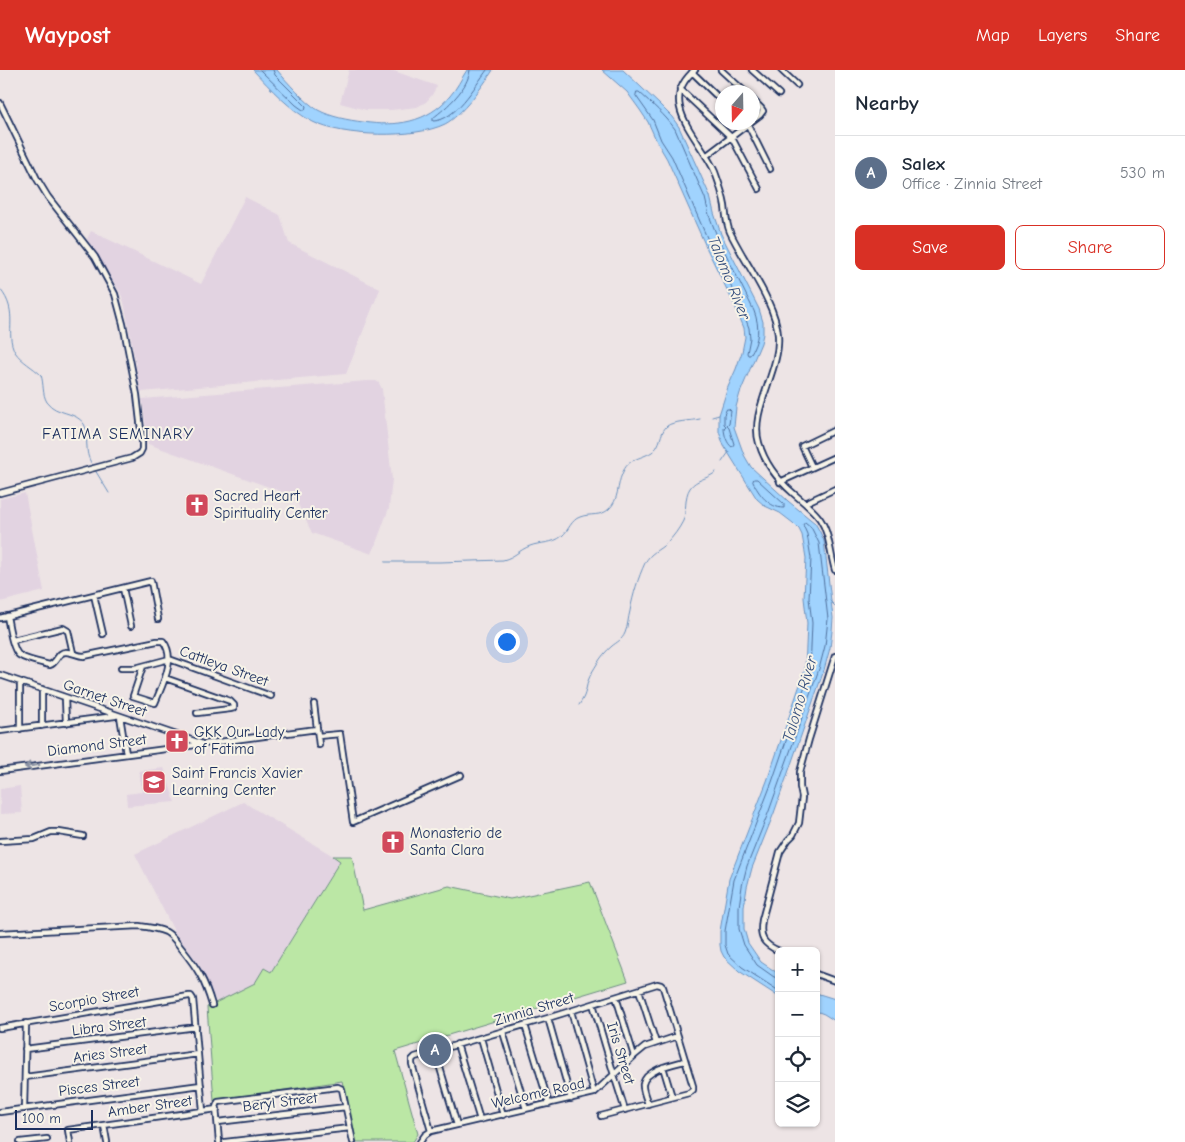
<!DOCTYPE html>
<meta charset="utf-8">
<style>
body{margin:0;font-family:"Comic Neue",sans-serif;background:#f2f2f3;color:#1f2937}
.controls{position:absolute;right:15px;bottom:15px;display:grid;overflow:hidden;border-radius:8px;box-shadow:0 1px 4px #0004}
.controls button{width:45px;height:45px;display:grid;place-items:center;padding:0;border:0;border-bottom:1px solid #e0e1e3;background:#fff;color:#1f2937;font:25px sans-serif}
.compass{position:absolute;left:715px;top:15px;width:45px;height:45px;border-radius:50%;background:#fff;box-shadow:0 1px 4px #0004;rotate:200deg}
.scale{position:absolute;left:15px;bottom:12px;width:78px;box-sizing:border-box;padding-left:5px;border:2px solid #1b2f5e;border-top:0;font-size:14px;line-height:18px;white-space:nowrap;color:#1b2f5e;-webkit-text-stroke:4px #f7f3e8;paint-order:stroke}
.you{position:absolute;left:506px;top:571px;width:18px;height:18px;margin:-12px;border:4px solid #fff;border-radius:50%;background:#1a73e8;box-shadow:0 0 0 8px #1a73e833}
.badge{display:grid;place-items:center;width:32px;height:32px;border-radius:50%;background:#d93025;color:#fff;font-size:16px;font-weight:700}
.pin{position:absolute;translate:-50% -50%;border:2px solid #fff;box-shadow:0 1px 5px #0006}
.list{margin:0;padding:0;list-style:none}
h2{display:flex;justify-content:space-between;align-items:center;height:65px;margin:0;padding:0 20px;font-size:21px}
h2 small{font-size:16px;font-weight:400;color:#747a83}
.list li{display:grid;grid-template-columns:32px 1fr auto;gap:15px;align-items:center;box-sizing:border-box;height:75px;padding:0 20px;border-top:1px solid #e0e1e3}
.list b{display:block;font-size:19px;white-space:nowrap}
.list p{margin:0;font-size:16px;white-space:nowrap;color:#747a83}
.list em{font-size:16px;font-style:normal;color:#747a83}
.actions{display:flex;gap:10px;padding:15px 20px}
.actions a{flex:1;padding:11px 0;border:1px solid #d93025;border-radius:8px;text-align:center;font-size:18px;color:#d93025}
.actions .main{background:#d93025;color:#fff}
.icon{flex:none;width:28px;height:28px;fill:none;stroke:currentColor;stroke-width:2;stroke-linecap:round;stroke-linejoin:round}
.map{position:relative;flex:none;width:835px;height:1072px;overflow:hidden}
header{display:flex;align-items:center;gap:30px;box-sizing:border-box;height:70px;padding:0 25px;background:#d93025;color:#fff}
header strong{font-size:24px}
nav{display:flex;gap:28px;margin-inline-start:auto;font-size:18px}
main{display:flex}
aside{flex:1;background:#fff}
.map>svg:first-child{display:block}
.built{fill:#e2d3e1}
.green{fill:#bbe7a5;stroke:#6b8b82}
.water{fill:#a0d3fe;stroke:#6b91be}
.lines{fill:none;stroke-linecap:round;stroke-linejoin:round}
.shore{stroke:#50719e;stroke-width:1}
.stream{stroke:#6b91be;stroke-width:1}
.minor-casing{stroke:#1b2f5e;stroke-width:8}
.minor{stroke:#f7f3e8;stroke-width:4.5}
.oneway{stroke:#8991a3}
.labels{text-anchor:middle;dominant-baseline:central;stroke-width:4;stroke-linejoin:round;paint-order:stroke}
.poi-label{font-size:15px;fill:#1b2f5e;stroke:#f7f3e8;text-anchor:start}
.street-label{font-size:15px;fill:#1b2f5e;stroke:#f7f3e8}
.water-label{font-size:16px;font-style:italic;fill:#36507e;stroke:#f7f3e8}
.neighbourhood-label{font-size:16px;letter-spacing:1px;fill:#1b2f5e;stroke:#f7f3e8}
</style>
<header>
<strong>Waypost</strong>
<nav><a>Map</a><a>Layers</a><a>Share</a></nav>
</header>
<main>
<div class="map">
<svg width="835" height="1072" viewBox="0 0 835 1072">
<rect width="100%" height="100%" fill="#ede4e5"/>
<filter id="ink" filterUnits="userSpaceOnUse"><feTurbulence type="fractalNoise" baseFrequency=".02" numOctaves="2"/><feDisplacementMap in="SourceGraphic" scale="10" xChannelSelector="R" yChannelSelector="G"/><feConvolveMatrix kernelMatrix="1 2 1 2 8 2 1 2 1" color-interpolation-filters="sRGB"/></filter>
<g filter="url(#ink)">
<path class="built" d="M349 0H391L437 16 432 25 426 32 417 37 391 40H366L340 33Z
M245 127 280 145 289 173 380 219 346 304 141 322 124 232 120 222 87 169 91 161 201 214Z
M367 311H376L379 313 382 319 392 409 389 438 372 484 312 463 294 426 148 374 142 329Z
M25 423 44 521 0 532V429Z
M164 698 175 732 127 736 126 724 142 722 139 701Z
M20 716 22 743 0 744V719Z
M243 732 340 790 271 902 264 898 256 913 217 933 199 894 175 863 135 784Z"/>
<path class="green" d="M333 786H352L363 840 449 816 510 829 590 812 628 911 395 981 418 1064 413 1072H356L342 1011 214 1031 207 937 255 913 264 898 271 902 340 791Z"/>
<path class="water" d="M253 0H277C287 12 305 32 318 40 331 47 348 50 363 52 396 57 427 53 450 26 457 18 461 9 467 0H493C483 16 461 46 445 54 415 69 342 67 313 52 290 40 271 19 253 0Z
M602 0H623L660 35 672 47 679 57 710 126 714 143 721 164 759 239 763 252V264L761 273 740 323 736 337 734 357 744 385 751 397 788 431 810 449 815 453 820 462 824 471 833 548 832 561 830 578 824 600 774 743 752 798 747 817 744 837V859L748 873 761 892 779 904V927L739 901 724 887 721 881 720 875V861L729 809 767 711 805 600 807 553 804 528 806 488 802 465 799 459 793 453 780 443 765 436 757 429 724 376 719 362V345L728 317 736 299 742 282 745 267 744 258 735 236 707 179 667 89 657 72 648 52 640 40 627 22Z
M816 923 835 929V951L824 944 816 941Z"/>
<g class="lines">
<path class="shore" d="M260 0 296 35 303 40H305L306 36 275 5 273 0
M470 0C468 19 447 37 433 48V51C455 51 475 16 487 0
M637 22H639C652 34 665 45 675 59L705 128 709 145 717 166 754 241C760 257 759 270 750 285H748L747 283 750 268 749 258 740 234 711 177 672 87 661 70 653 50 636 26Z
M727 339H729L731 341 729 354 727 356 729 358 734 374 732 377C727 374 724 364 724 358L726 356 724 354V345Z
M754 409H757L784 434V438C769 438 759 424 753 412Z
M779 908 774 907 757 895 744 875 739 859V837L742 816 747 796 769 741 791 679 819 599 825 576 828 549 819 473 811 457 805 452 803 455 807 464 811 488 809 528 812 553 810 601 772 712 734 810 725 861V875L728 884 742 897 779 921"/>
<path class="stream" d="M0 219C20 243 4 262 15 282 22 292 33 297 41 305 44 314 42 324 47 332 56 345 76 341 84 354 88 361 86 369 87 377 87 384 89 390 93 396
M712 347 719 345
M722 392 729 382
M95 400 109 423
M385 492H440L503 490C515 487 519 480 530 476 540 472 553 474 562 466 569 460 571 450 580 447 590 443 601 447 609 439 619 430 617 415 622 404 629 387 639 390 652 382 662 375 659 363 667 356 673 351 692 351 700 349
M830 531 835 536
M579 635C586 625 585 622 588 611 590 605 594 599 597 594 601 587 606 581 612 576 617 572 622 570 625 563 628 556 628 548 630 541 633 525 638 508 645 493 650 483 659 480 667 473 673 467 679 459 683 451 687 441 684 427 690 418 696 409 708 409 716 402"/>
<g class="minor-casing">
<path id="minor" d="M695 0C655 33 701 69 715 102 719 113 723 124 725 136 726 145 726 153 730 162 744 192 776 233 778 265 781 300 749 341 759 373 765 394 777 409 793 423 802 431 813 439 820 449 830 464 830 484 835 500
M721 0 745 22
M752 0 779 24
M781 0 797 15
M692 2 722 31
M680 19 732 68 759 119
M752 29 761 38 763 41 760 45 752 51
M0 33 37 109 48 127 95 187 115 224 123 254 137 325 142 369V379L140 383 132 388 0 423
M745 52 748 55 770 99
M706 86 751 52
M812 397 802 376 835 360
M780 412 835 387
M805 433 835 419
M123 518 131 556
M94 525 103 564
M7 546C9 556 12 579 19 585 26 590 42 593 50 595 58 592 57 582 66 582 73 582 77 586 84 586L157 571H163C177 589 162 615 155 633L133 626 143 596
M0 548 151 511 158 549
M13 570 63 558 68 561 73 583
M121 598H135L169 589 271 626
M0 605 200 673
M165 608 230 631 234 635V638L230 639 197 643
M42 619V656
M65 628 66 653
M314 634 319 675
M120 646 126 684
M20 659V612
M0 661 115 646
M318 666 340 664 353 752 461 705
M0 701 317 659
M0 771 34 769 51 762H59L83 766
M0 863 139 856C148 857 157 858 166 862 173 866 177 873 182 879 198 899 205 911 212 935
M779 881C763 874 759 868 762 850L780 782 788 770 793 765 799 753 802 727 800 717V702L809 669 835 586
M816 904 835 911
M639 920 656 973
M616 927 634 986
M593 934 614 1005 625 1040
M571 941 594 1023
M548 948 571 1029
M525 955 549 1034
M0 958 189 926H191L193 929 203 1041
M503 962 526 1039
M481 968 503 1045
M457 974 480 1050
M25 979 196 957
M435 981 457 1055
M663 997 672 1027
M25 1007 198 984
M648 1034C646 1028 642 1019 643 1014 646 999 674 994 685 991
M24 1039 26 953
M0 1042 201 1015
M218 1052 346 1037
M104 1055 107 1072
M431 1061 412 994V990L415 987 548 948 657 914 661 915 663 917 693 1016V1020L689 1023 601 1046
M20 1072 47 1069
M70 1072 68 1060 217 1039
M219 1072 216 1037 218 1032 338 1017 342 1019 353 1072
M225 1072 350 1058
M420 1072 425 1065 431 1061 594 1023 634 986 645 977 678 966"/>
</g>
<use href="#minor" class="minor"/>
</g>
<defs><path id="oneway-shaft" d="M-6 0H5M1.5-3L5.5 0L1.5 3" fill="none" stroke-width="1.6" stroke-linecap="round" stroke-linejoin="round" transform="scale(1.25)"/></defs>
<use class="oneway" href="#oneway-shaft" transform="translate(32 696) rotate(173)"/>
</g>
<defs>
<g id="church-square" transform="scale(1.25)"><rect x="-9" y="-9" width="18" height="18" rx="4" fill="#d1495b" stroke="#f7f3e8"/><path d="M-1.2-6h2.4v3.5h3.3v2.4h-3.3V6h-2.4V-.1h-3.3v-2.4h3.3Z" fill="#fff"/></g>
<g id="school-square" transform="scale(1.25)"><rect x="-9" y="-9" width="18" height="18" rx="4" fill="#d1495b" stroke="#f7f3e8"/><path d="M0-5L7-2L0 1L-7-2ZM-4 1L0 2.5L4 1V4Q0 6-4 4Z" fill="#fff"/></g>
</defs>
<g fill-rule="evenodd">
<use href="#church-square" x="197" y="435"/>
<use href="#church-square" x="177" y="671"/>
<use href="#school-square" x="154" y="712"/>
<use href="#church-square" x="393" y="772"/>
</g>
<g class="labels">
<g class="poi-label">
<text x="214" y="426">Sacred Heart<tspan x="214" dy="17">Spirituality Center</tspan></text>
<text x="194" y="662">GKK Our Lady<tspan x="194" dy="17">of Fatima</tspan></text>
<text x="172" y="703">Saint Francis Xavier<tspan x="172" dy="17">Learning Center</tspan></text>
<text x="410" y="763">Monasterio de<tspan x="410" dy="17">Santa Clara</tspan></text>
</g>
<g class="street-label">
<text transform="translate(224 596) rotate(20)">Cattleya Street</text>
<text transform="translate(105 628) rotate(19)">Garnet Street</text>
<text transform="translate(97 675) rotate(-7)">Diamond Street</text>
<text transform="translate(94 929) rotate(-10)">Scorpio Street</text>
<text transform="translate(534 939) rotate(-17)">Zinnia Street</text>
<text transform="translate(109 956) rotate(-7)">Libra Street</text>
<text transform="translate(110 983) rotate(-7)">Aries Street</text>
<text transform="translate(621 983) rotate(73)">Iris Street</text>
<text transform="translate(99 1016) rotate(-7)">Pisces Street</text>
<text transform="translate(538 1023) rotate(-13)">Welcome Road</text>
<text transform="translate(280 1032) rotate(-7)">Beryl Street</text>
<text transform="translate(150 1036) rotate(-8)">Amber Street</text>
</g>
<g class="water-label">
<text transform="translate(729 208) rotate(68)">Talomo River</text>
<text transform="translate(800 629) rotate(-74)">Talomo River</text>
</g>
<g class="neighbourhood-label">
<text x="118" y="364">FATIMA SEMINARY</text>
</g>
</g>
</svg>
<div class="controls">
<button>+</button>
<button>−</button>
<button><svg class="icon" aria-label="locate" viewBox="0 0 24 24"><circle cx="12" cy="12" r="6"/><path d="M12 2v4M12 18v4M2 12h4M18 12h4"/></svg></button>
<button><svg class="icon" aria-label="layers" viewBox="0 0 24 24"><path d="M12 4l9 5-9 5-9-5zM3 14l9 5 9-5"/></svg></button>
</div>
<svg class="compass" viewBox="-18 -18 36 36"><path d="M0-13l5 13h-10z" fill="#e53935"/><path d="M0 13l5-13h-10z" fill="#747a83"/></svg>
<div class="scale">100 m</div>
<div class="you"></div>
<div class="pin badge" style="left:435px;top:980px;background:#5c6f8a">A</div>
</div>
<aside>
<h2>Nearby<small></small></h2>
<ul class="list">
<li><span class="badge" style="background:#5c6f8a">A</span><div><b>Salex</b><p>Office · Zinnia Street</p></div><em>530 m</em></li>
</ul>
<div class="actions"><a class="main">Save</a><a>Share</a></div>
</aside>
</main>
